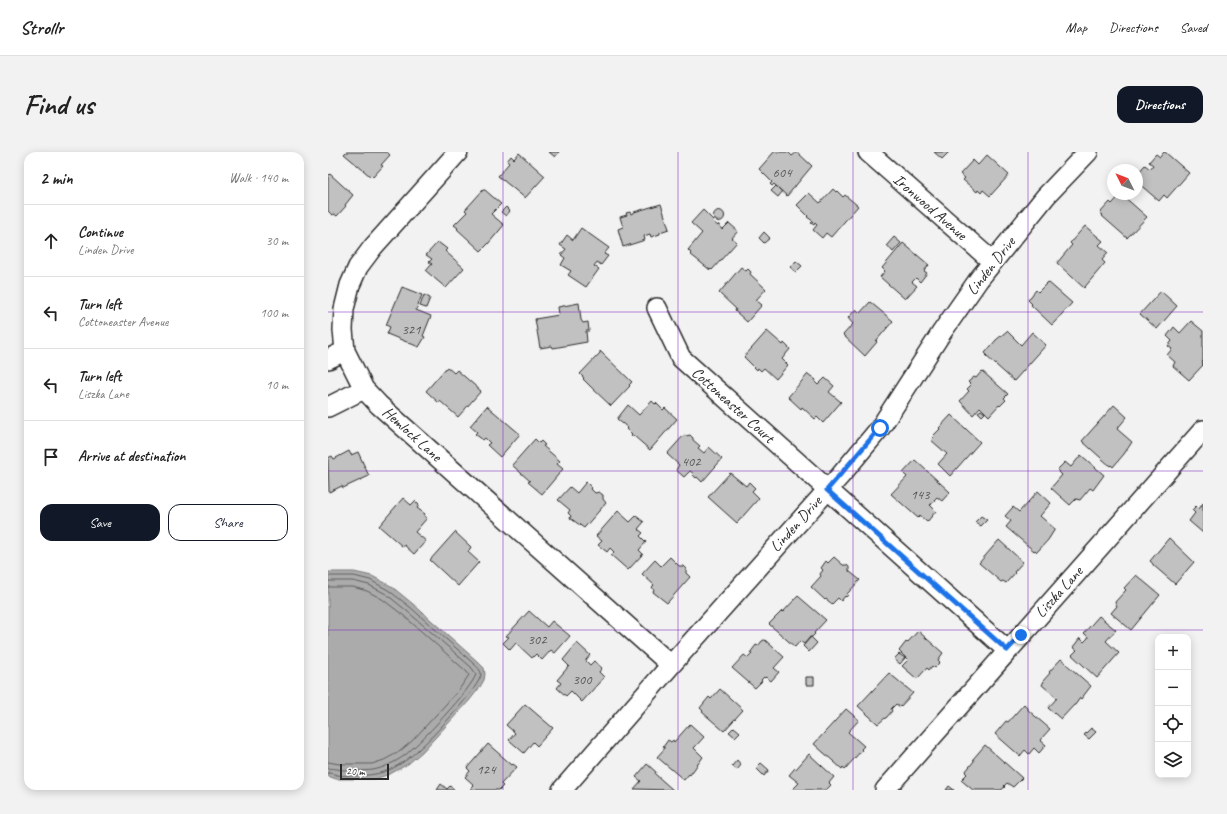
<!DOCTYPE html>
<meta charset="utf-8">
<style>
body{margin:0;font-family:Caveat,sans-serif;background:#f2f2f2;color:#222}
.controls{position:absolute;right:12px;bottom:12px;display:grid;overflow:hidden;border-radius:8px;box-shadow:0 2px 10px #0003}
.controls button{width:36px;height:36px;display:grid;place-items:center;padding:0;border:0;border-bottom:1px solid #e0e0e0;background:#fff;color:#222;font:20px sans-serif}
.compass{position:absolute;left:779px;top:12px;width:36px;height:36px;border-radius:50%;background:#fff;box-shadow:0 2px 10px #0003;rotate:312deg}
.scale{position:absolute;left:12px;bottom:10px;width:49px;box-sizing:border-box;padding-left:4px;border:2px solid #2b2b2b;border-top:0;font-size:11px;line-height:14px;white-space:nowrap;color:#2b2b2b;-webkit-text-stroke:3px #fff;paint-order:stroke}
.stop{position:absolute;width:12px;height:12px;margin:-9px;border:3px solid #1a73e8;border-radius:50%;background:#fff}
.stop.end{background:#1a73e8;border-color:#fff;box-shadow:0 1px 4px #0008}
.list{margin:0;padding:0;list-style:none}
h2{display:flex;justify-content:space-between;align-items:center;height:52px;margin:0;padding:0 16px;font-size:17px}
h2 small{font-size:13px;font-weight:400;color:#767676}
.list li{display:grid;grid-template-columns:26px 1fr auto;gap:12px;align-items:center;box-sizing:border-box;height:72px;padding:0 16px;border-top:1px solid #e0e0e0}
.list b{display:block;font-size:15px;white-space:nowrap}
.list p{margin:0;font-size:13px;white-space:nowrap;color:#767676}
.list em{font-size:13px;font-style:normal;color:#767676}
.actions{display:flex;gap:8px;padding:12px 16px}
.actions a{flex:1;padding:9px 0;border:1px solid #111827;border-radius:12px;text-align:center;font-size:14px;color:#111827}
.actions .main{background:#111827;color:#fff}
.icon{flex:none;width:22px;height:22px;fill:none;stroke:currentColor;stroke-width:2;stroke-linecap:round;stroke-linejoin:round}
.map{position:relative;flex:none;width:875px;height:638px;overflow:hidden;border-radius:12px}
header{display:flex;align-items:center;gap:24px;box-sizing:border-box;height:56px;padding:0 20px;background:#fff;border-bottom:1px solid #e0e0e0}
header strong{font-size:19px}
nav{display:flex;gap:22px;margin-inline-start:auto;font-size:14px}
.intro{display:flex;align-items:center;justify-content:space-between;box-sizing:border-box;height:96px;padding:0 24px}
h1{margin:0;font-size:28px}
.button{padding:10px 18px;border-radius:12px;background:#111827;color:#fff;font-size:14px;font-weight:700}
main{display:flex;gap:24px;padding:0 24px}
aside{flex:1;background:#fff;border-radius:12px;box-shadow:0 2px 10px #0003}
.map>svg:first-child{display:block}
.water{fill:#ababab;stroke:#787878}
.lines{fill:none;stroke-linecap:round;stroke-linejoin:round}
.shore{stroke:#5e5e5e;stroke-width:1}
.building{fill:#c1c1c1;stroke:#2b2b2b}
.minor-casing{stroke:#2b2b2b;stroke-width:22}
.minor{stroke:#fff;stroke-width:19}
.route{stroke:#1a73e8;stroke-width:5}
.grid{fill:none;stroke:#7b2cbf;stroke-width:1;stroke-opacity:0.55}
.labels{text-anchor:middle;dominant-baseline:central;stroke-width:4;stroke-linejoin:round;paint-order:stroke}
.number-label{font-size:14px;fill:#505050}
.street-label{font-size:16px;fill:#2b2b2b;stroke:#fff}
</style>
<header>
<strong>Strollr</strong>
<nav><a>Map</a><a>Directions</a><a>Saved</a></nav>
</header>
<div class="intro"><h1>Find us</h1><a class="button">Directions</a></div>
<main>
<aside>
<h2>2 min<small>Walk · 140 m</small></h2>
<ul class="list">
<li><svg class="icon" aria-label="ahead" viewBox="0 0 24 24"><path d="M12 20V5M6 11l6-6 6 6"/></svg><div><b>Continue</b><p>Linden Drive</p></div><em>30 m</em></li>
<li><svg class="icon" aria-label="left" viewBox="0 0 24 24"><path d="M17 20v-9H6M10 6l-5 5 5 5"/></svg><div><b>Turn left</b><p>Cottoneaster Avenue</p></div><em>100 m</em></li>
<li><svg class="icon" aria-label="left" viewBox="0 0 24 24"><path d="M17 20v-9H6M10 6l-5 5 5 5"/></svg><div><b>Turn left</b><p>Liszka Lane</p></div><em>10 m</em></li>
<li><svg class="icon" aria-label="arrive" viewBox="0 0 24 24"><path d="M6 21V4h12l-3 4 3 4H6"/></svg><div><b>Arrive at destination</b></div></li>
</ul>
<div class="actions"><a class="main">Save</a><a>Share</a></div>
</aside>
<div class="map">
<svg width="875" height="638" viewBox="0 0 875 638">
<rect width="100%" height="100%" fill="#f2f2f2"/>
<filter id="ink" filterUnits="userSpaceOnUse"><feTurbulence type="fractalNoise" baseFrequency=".025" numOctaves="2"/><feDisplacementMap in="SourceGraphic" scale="8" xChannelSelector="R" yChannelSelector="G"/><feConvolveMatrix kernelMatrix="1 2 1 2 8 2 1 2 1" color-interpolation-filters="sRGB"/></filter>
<g filter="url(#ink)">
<path class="water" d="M0 420H26L44 424 63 434 85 452 149 509 156 516 157 522 156 528 152 535 141 549 94 600 80 612 62 622 47 627H8L0 624Z"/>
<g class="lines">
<path class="shore" d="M0 424H26L42 428 60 438 82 455 146 512C149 515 153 518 153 522 154 533 102 588 91 597 82 606 72 613 61 618 48 624 23 625 9 623 6 622 3 621 0 621
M0 429H25L41 433 58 442 79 459 143 515 148 522C145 536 89 594 76 604 67 610 56 616 45 618 37 619 17 619 9 617 6 617 3 616 0 616
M0 435H25L39 439 54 447 75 463 139 520 141 523 130 539 84 589 71 600 56 608 44 612H11L0 610"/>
</g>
<path class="building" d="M18 0H59L62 3 53 13 55 14 45 25 43 23 42 24 16 2Z
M221 0H231L227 5Z
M446 0H460L464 4 469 0 484 14 459 44 446 32 444 34 442 32 444 30 431 17Z
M606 0H621L614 7Z
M836 0H837L861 21 839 46 836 43 831 49 809 30V22L817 13 822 17 825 13 821 10 828 2 832 5Z
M191 1 217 24 197 46 170 24 181 11 179 9 183 4 186 7Z
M659 3 681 23 662 44 655 38 653 41 650 38 649 40 635 28 637 26 632 22 645 8 650 13Z
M2 22 25 43 17 53 18 54 9 64 6 62 4 63 0 59V24Z
M448 34 454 40 450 45 443 39Z
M505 37 508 40 509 39 515 45 517 43 530 54 503 85 498 81 494 86 485 78 489 73 487 71 486 73 483 71 485 69 479 65 480 64 469 53 481 41 492 51Z
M155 38H157L173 52 163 62 176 73 160 92 153 99 129 77 130 76 126 73 139 60 137 58Z
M793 42 819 65 799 86 774 64 775 63 772 61 782 50 784 52Z
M333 52 341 77 332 80V82L323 85 322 82 316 84 317 88 295 95 290 77 295 75 292 65 299 63 298 61 302 60 303 62 306 61V60Z
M178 55 182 59 178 64 173 60Z
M375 58 386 69 385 70 390 74 391 72 394 78 401 71 410 79 404 86 409 90 384 118 383 117 382 118 362 102 363 101 360 98 374 81 363 71Z
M385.5 64a5.5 5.5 0 1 1 11 0a5.5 5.5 0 1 1-11 0Z
M757 74 775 89 771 93 780 101 774 108 777 111 756 136 729 111 744 93 742 91Z
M253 76 281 96 276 102 280 104 273 113 269 110 266 114 271 117 258 135 240 123 243 119 233 113 237 106 233 103 238 97 232 93 239 83 245 88Z
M436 80 442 86 436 91 431 86Z
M566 85 573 91 565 100 559 93Z
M110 90 119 97 117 99 136 116 118 136 98 119 104 112 101 110 104 107 98 103Z
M575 91 601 113 596 119 599 121 592 130 588 126 584 130 589 134 577 147 552 125 557 119 554 116Z
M468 109 474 114 468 120 462 115Z
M413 115 418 119 420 117 423 120 422 122 438 137 428 148 434 153 419 170 407 159 408 157 391 141Z
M720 130 744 151 724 173 703 153 704 152 700 148 708 138 710 140Z
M74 135 94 143 88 158 103 164 95 184 97 185 91 195 59 182 62 175 58 173Z
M833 139 849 154 829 177 812 162Z
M96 143 102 146 98 156 92 154Z
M542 150 565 169 548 189 549 190 537 204 515 183 525 172 520 166 528 157 532 161Z
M251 151 253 168 255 171 260 170 261 179H258L259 190 225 196 224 194 212 196 207 167 231 163 230 155Z
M863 169 875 179V209L874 210 875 213 861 228 845 214 847 210 839 203 844 197 840 194 844 189 839 184 846 175 852 181Z
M439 179 455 193 456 191 462 197 454 207 460 213 448 227 436 216 433 219 430 216 429 218 416 205Z
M679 179 693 193 704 180 718 193 686 229 658 204 659 203 657 201 668 188Z
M272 199 304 230 301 233 302 234 283 254 263 235 255 227 256 226 252 222 272 201Z
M119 215 126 221 129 218 153 239 130 265 112 249 111 251 98 239Z
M654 219 680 242 676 246 678 248 672 254 671 253 661 264 652 255 645 263 632 249 641 239 639 237 643 233 640 230 646 225 648 226Z
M480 222 488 228 487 230 490 233 497 226 506 234 501 240 513 250 495 271 489 265 487 267 474 255 473 257 460 245Z
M324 249 327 252 328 251 335 258 337 256 349 267 322 298 306 284 305 285 303 283 304 282 299 277 300 276 289 267 300 253 311 263Z
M786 253 799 265 789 277 804 290 796 302 785 315 783 313 782 314 754 289Z
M159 254 192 282 172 305 159 293 162 291 157 286 155 288 147 282 149 280 142 274Z
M653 258 657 261 654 264 650 260Z
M623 263 652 290 622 324 610 312 619 302 603 288 606 285 605 284 612 277 611 276Z
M356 283 358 284 362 283 365 286V288L372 294 370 296 376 301 381 295 394 307 374 330 369 325 368 326 365 323 366 322 362 319 356 325 348 318 351 313 339 302Z
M207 287 211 291 213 289 217 293 215 294 232 309 229 312 235 317 214 342 200 330 202 329 184 313Z
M21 299 23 303 30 300 41 324 15 336 14 334 1 340 0 306 4 304 6 307Z
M753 303 776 323 765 338 762 336 752 348 748 347 742 353 723 336 734 323 729 318 737 310 743 315Z
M587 308 622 340 614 349 609 345 606 348 607 349 602 353 608 359 599 370 592 364 590 366 563 342 579 325 575 321Z
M402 321 418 334 421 330 427 336 424 339 431 346 409 371 380 345Z
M258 330 264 336 263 337 267 341 271 340 275 343V347L278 351 256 376 242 366 243 364 240 361 242 358 230 348 242 335 249 341Z
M710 339 723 351 712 364 727 377 720 388 709 400 707 398 706 399 678 375 683 369 677 364 685 355 691 360Z
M75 346 83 353 87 349 91 353 89 356 97 362 96 364 99 366 87 380 98 389 86 402 76 393 75 395 51 374Z
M875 351V381L861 369 867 361 864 358 868 354 871 357Z
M290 359 302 370 308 364 316 370 310 377 315 381 312 384 318 390 311 398 315 402 300 418 283 403 286 400 282 396 279 400 270 393 274 389 268 384Z
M653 364 659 368 653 374 647 370Z
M127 380 143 395 140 400 151 410 130 434 102 408Z
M841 386 866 410 847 432 825 413V412L822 409Z
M671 388 695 410 686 420 687 421 678 431 675 429 673 430 651 411Z
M342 405 351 414H355L358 417V421L362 425 339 451 325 440 326 438 324 435 326 433 314 422 327 408 333 414Z
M506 405 515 413H519L521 415V419L532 428 519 442 520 443 518 445 517 444 513 449 510 446 504 452 498 447 497 448 483 435 493 424 492 422 495 418 493 416 498 409 500 411Z
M808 423 832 443 803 478 783 461 789 454 787 450 798 438 796 436Z
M470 444 498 468 486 481 487 482 484 485H482L476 492 472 489 467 495 441 472 454 459 455 460Z
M201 459 219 475 224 469 242 484 227 501 223 498 214 508 208 502 204 506 188 491 182 498 175 491 181 485 178 484Z
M771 464 788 478 778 489 791 501 769 526 744 503 749 498 745 495 752 486 756 490 760 486V485L756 481Z
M590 479 615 501 610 508 612 510 606 516 604 514 601 518 599 516 589 527 574 514 580 508 571 499 578 490 579 491Z
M483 485 489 491 481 500 475 494Z
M436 488H437L456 505 446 516 451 520 443 529 438 525 437 526 436 525 433 528 434 529 427 536 404 516 416 503 420 506 424 502 422 501 428 493 430 494 434 489Z
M249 491 262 503 258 508V509L262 513 266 509 274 516 271 520 276 525 254 550 243 539 238 544 229 536 233 531 229 528 241 514 235 508Z
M571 502 577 506 572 512 566 507Z
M733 507 738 511H737L763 534 753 547 752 546 747 553H746L733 567 720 556 729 546 714 533 716 529H715L722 521 721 520Z
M561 521 585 541 572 555 568 552 563 557 564 559 558 566H557L550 572 530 554Z
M478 525H486V533H478Z
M392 537 415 558 396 579 374 560 375 559 372 556 381 545 383 547Z
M197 552 225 576 209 594 205 590 196 601 181 588 187 581 178 573Z
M696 552 700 556V558L722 577 712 588 718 593 711 601 706 596 701 602 697 598 692 604 667 582 678 569 680 570Z
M518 557 531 568 520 580 536 594 533 597 534 598 517 617 515 615 514 617 486 592Z
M362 572 376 585 366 596 375 605 362 623 361 622 356 628 329 605 337 596 335 595 340 588 343 590 345 588 346 590Z
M406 575 412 580 407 585 401 580Z
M763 576 768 580 761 587 756 583Z
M160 592 184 613 185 612 189 615 173 632 175 634 171 638H146L143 636 146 633 137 625 142 619 139 616Z
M657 593 694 626 685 635 679 631 676 634 677 635 673 638H645L633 628 639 622 637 620 646 609 645 607Z
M481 602 506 625 501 631 503 633 498 638H464L471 631 461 623 467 616 468 617Z
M409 608 413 613 409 618 404 614Z
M433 611 441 618 436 624 428 616Z
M319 612 328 620 327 622 345 638 306 637 313 629 308 625Z
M113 632 119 637 122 634 127 638H109Z
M621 634 626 638H618Z"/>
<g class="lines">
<g class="minor-casing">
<path id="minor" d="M130 0 45 95 30 115 22 133 16 157 15 178 17 199 36 237 51 253 343 513
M540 0 665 110
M329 156 353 206 679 498
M0 207 17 199
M0 255 36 237
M234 638 343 513 512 324 552 276 614 180 651 127 718 44 760 0
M557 638 875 278"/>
</g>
<use href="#minor" class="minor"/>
</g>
</g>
<g class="lines" filter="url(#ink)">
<path class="route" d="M552 276 499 338 679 498 693 483"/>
</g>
<path class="grid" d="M175 0V638M350 0V638M525 0V638M700 0V638M0 160H875M0 319H875M0 478H875"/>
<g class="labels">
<g class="number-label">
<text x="454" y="20">604</text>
<text x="83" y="177">321</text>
<text x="363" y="309">402</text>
<text x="592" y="342">143</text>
<text x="209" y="487">302</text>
<text x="254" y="527">300</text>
<text x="158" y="617">124</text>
</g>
<g class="street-label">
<text transform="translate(602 55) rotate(41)">Ironwood Avenue</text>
<text transform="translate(663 114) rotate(-52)">Linden Drive</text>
<text transform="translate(405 253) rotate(42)">Cottoneaster Court</text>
<text transform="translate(84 282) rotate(42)">Hemlock Lane</text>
<text transform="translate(468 372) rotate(-48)">Linden Drive</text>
<text transform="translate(731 440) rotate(-48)">Liszka Lane</text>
</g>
</g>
</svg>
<div class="controls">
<button>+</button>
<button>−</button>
<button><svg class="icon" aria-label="locate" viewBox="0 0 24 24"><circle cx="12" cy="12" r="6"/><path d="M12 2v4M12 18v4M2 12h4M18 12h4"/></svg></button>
<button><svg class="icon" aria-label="layers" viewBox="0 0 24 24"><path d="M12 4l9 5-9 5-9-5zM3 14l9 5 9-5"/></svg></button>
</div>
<svg class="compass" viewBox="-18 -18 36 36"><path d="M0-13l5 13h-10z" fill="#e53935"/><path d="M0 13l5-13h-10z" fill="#767676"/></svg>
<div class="scale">20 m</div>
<div class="stop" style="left:552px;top:276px"></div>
<div class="stop end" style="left:693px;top:483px"></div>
</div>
</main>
